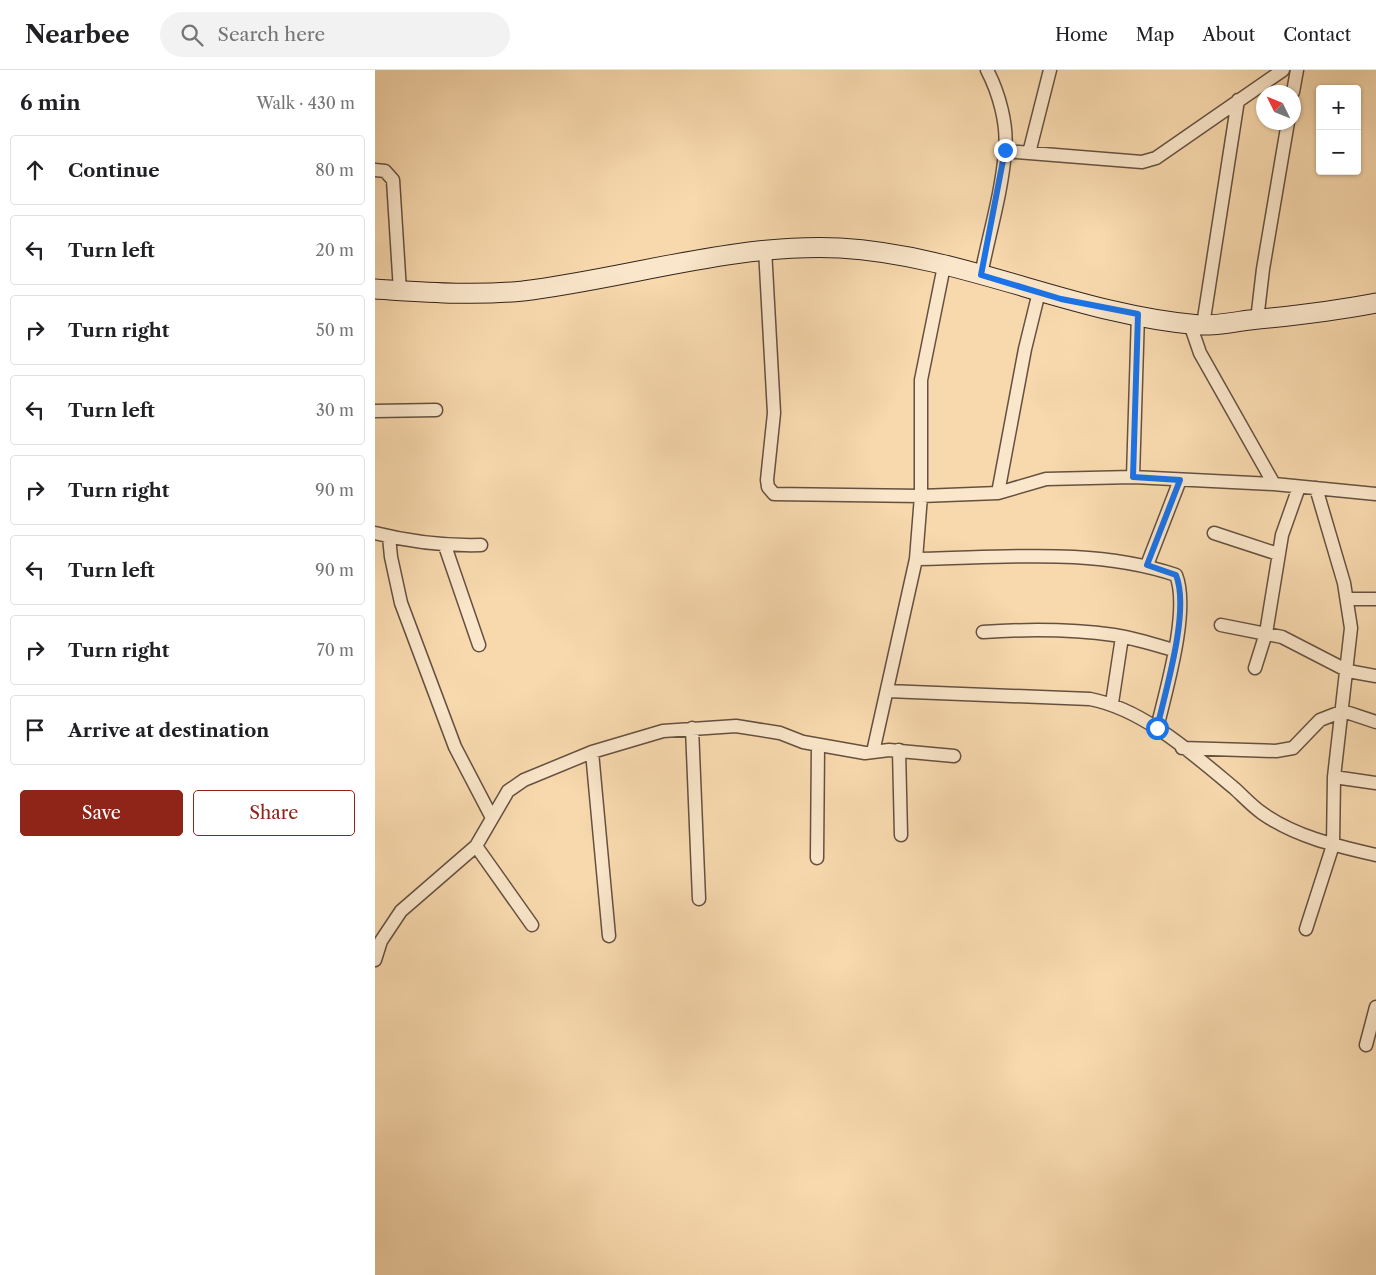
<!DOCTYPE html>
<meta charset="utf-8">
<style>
body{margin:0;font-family:"Libre Caslon Text",serif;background:#f2f2f2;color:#202124}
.controls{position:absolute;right:15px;top:15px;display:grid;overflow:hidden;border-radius:5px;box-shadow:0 1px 4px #0004}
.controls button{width:45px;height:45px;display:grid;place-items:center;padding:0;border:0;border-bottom:1px solid #e0e0e0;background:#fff;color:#202124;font:25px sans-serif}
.compass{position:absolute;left:881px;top:15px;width:45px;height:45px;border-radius:50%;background:#fff;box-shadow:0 1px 4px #0004;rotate:313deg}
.stop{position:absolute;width:15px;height:15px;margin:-11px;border:4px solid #1a73e8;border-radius:50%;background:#fff}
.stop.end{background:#1a73e8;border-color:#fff;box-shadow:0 1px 5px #0008}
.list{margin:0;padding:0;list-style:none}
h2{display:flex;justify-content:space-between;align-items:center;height:65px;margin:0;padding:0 20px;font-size:21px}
h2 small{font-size:16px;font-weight:400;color:#757577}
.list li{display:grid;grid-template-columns:32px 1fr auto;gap:15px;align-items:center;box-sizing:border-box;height:70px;margin:0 10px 10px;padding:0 10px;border:1px solid #e0e0e0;border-radius:5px}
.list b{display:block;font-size:19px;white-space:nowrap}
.list em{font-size:16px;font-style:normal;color:#757577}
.actions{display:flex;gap:10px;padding:15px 20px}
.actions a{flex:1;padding:11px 0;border:1px solid #8f2418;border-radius:5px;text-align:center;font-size:18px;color:#8f2418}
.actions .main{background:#8f2418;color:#fff}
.icon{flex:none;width:28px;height:28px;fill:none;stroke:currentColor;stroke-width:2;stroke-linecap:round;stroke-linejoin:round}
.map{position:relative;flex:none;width:1001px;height:1205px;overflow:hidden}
header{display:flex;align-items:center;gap:30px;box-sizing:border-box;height:70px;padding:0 25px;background:#fff;border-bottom:1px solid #e0e0e0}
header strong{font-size:24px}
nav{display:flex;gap:28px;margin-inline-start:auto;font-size:18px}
.search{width:350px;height:45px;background:#f2f2f2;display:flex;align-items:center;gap:12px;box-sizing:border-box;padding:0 18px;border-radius:28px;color:#757577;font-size:19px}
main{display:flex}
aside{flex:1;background:#fff}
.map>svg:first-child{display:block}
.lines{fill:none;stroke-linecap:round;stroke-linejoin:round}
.minor-casing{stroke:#655140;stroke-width:15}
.secondary-casing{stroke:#34241c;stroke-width:21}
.minor{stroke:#fae6ca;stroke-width:12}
.secondary{stroke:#fae6ca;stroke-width:19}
.route{stroke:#1a73e8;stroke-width:6}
</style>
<header>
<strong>Nearbee</strong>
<div class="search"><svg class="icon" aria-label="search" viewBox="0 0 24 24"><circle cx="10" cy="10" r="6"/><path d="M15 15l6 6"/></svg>Search here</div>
<nav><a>Home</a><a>Map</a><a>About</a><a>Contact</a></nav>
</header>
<main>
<aside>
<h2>6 min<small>Walk · 430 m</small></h2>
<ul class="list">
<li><svg class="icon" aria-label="ahead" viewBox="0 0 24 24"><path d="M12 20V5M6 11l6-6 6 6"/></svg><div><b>Continue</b></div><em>80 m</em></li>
<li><svg class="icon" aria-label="left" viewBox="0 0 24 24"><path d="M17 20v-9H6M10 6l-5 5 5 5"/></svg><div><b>Turn left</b></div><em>20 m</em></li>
<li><svg class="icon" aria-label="right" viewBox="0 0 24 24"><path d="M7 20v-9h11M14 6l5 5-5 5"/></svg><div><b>Turn right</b></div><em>50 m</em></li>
<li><svg class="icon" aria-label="left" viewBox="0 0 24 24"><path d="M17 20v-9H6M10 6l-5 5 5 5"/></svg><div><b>Turn left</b></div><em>30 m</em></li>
<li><svg class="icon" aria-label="right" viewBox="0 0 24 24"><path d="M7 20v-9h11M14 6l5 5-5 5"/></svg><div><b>Turn right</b></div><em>90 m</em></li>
<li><svg class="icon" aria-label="left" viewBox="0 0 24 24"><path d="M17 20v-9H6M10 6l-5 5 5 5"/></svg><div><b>Turn left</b></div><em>90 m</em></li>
<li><svg class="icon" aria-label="right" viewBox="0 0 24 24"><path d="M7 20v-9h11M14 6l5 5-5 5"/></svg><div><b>Turn right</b></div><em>70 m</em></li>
<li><svg class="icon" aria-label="arrive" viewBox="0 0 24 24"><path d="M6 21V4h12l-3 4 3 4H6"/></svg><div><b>Arrive at destination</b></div></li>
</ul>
<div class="actions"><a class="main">Save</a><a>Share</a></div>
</aside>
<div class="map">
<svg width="1001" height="1205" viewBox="0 0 1001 1205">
<rect width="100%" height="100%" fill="#f8d9ae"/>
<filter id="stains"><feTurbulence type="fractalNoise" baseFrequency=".004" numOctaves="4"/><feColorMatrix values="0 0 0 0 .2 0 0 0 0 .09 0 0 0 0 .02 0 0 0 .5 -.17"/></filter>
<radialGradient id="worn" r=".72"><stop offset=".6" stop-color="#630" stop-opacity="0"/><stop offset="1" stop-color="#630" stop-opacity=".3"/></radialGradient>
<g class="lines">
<g class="minor-casing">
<path id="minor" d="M918 22 922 0
M630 81 767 92 781 88 908 0
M654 83 675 0
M0 100 10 101 18 110 25 221
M390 179 399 343 392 410 393 417 399 424 546 426 623 423 671 409 758 407 899 414 1001 424
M606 205C614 164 627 122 630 81 633 55 624 23 612 0
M882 250 888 199 913 52
M815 254 825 283 899 414
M828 255 863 30
M0 341 61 340
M758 407 763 244
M623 423 650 279 664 222
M0 463C36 472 69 476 106 475
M839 463 903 484
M14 467 16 487 26 533 80 677 116 746
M70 476 104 575
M541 489C627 488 718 477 801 505 815 540 791 620 782 658
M772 495 805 410
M972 529H1001
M846 555 907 567 973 601 1001 606
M608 562C652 559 696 559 739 565 759 568 780 575 799 580
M880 598 891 563 907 465 924 417
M512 621 715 629C768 639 818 684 859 718 868 726 877 736 887 743 921 767 962 776 1001 785
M737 633 747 567
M317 658 324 829
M807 678 901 681 918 678 945 650 968 641 1001 652
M524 680 526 765
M217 682 234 866
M498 682 541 489 546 426V310L569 196
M959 707 1001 713
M101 776 157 855
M442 788 443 675
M931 859 958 775 959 707 976 558 969 513 941 418
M0 890 6 871 26 841 101 776 133 721 149 710 217 682 288 661 361 656 405 663 428 672 490 683 514 680 579 686
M991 975 1001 937"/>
</g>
<g class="secondary-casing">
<path id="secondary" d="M0 219C49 222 98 226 148 221 254 208 358 173 465 178 588 185 701 245 824 255 840 256 858 252 875 250 917 246 959 241 1001 233"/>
</g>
<use href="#minor" class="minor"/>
<use href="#secondary" class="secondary"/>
</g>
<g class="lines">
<path class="route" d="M630 80 606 205 686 229 763 244 758 407 805 410 772 495 801 505C815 540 791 619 782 658"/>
</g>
<rect width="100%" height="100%" filter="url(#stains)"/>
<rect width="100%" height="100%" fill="url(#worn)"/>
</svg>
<div class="controls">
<button>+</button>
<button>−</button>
</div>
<svg class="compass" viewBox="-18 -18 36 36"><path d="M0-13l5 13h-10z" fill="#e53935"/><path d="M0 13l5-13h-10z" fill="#757577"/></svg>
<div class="stop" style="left:782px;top:658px"></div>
<div class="stop end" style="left:630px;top:80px"></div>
</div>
</main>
